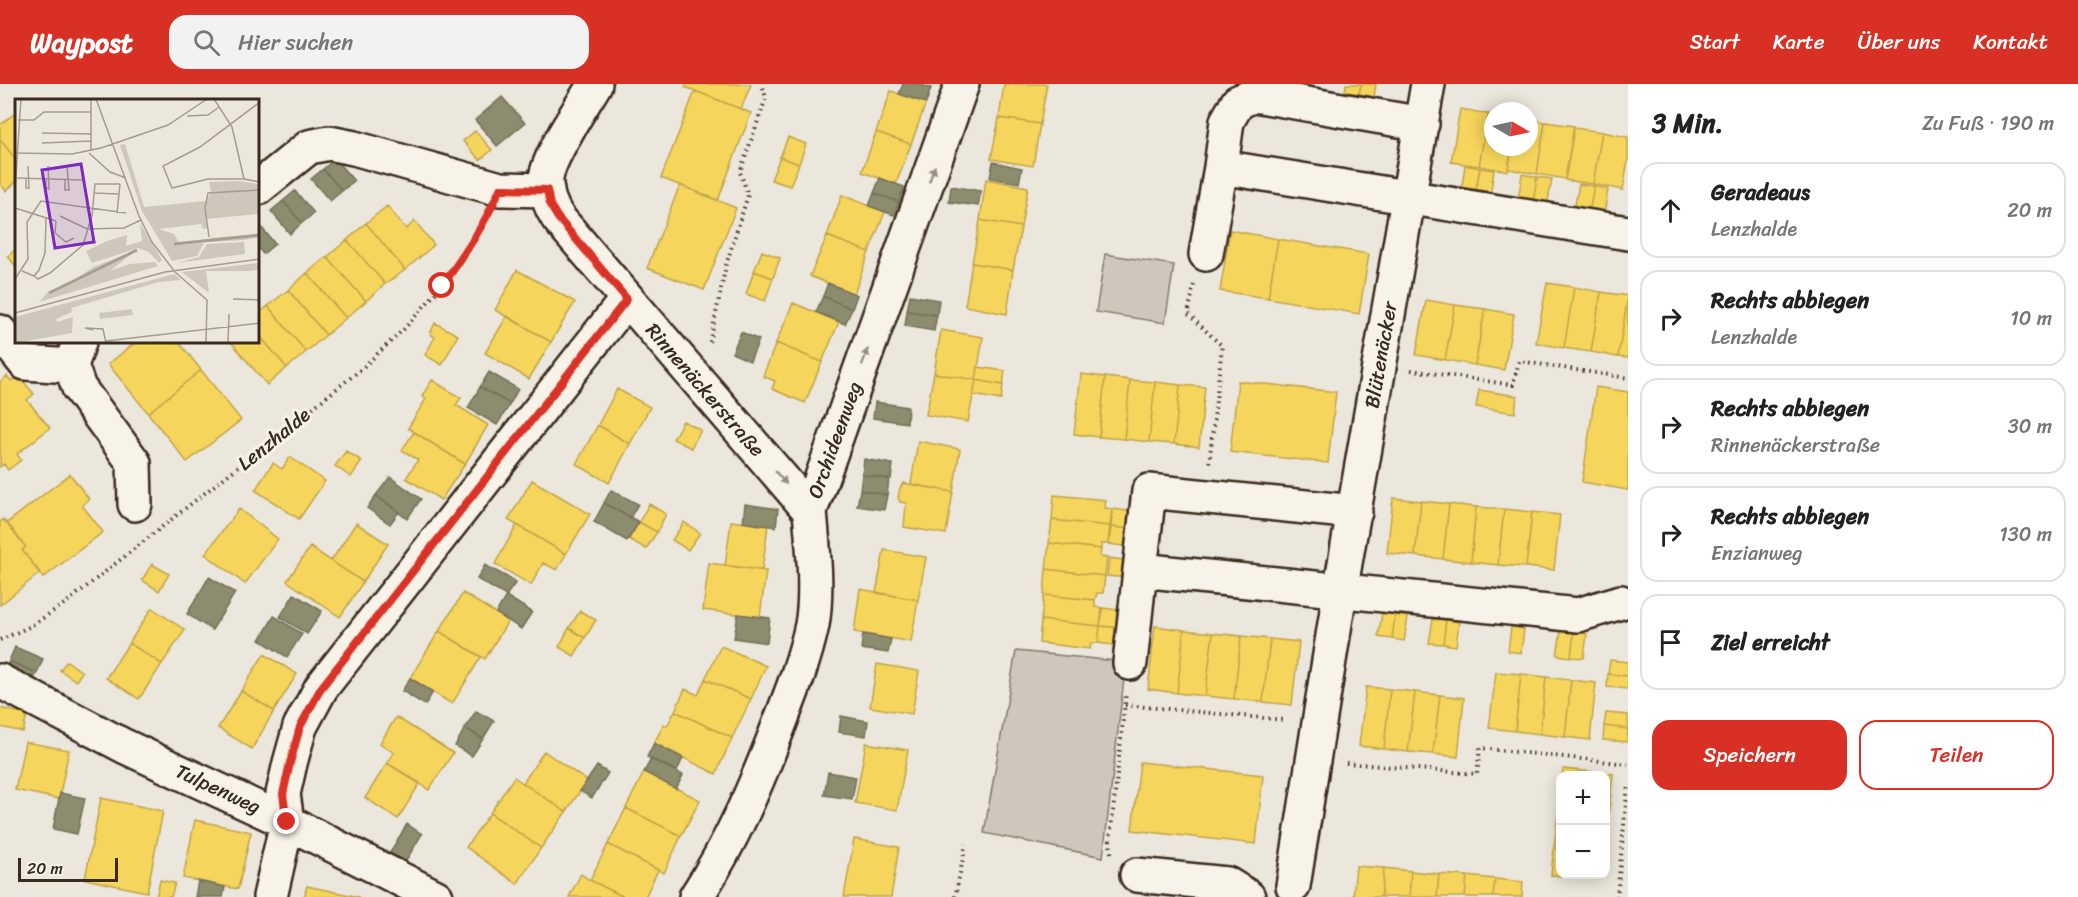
<!DOCTYPE html>
<html lang="de">
<meta charset="utf-8">
<style>
body{margin:0;font-family:Sriracha,sans-serif;background:#f2f2f2;color:#222}
.controls{position:absolute;right:18px;bottom:18px;display:grid;overflow:hidden;border-radius:12px;box-shadow:0 3px 15px #0003}
.controls button{width:54px;height:54px;display:grid;place-items:center;padding:0;border:0;border-bottom:2px solid #e0e0e0;background:#fff;color:#222;font:30px sans-serif}
.compass{position:absolute;left:1484px;top:18px;width:54px;height:54px;border-radius:50%;background:#fff;box-shadow:0 3px 15px #0003;rotate:99deg}
.scale{position:absolute;left:18px;bottom:15px;width:100px;box-sizing:border-box;padding-left:6px;border:3px solid #3b2a1e;border-top:0;font-size:16px;line-height:21px;white-space:nowrap;color:#3b2a1e;-webkit-text-stroke:4px #f7f3e8;paint-order:stroke}
.stop{position:absolute;width:18px;height:18px;margin:-14px;border:4px solid #d93025;border-radius:50%;background:#fff}
.stop.end{background:#d93025;border-color:#fff;box-shadow:0 2px 6px #0008}
.list{margin:0;padding:0;list-style:none}
h2{display:flex;justify-content:space-between;align-items:center;height:78px;margin:0;padding:0 24px;font-size:26px}
h2 small{font-size:20px;font-weight:400;color:#767676}
.list li{display:grid;grid-template-columns:39px 1fr auto;gap:18px;align-items:center;box-sizing:border-box;height:96px;margin:0 12px 12px;padding:0 12px;border:2px solid #e0e0e0;border-radius:18px}
.list b{display:block;font-size:22px;white-space:nowrap}
.list p{margin:0;font-size:20px;white-space:nowrap;color:#767676}
.list em{font-size:20px;font-style:normal;color:#767676}
.actions{display:flex;gap:12px;padding:18px 24px}
.actions a{flex:1;padding:14px 0;border:2px solid #d93025;border-radius:18px;text-align:center;font-size:21px;color:#d93025}
.actions .main{background:#d93025;color:#fff}
.icon{flex:none;width:33px;height:33px;fill:none;stroke:currentColor;stroke-width:2;stroke-linecap:round;stroke-linejoin:round}
.map{position:relative;flex:none;width:1628px;height:813px;overflow:hidden}
header{display:flex;align-items:center;gap:36px;box-sizing:border-box;height:84px;padding:0 30px;background:#d93025;color:#fff}
header strong{font-size:28px}
nav{display:flex;gap:33px;margin-inline-start:auto;font-size:21px}
.search{width:420px;height:54px;background:#f2f2f2;display:flex;align-items:center;gap:15px;box-sizing:border-box;padding:0 21px;border-radius:18px;color:#767676;font-size:22px}
main{display:flex}
aside{flex:1;background:#fff}
.map>svg:first-child{display:block}
.green{fill:#cec8bc;stroke:#84796d;stroke-width:1.5}
.homes{fill:#f6d55c;stroke:#bea249;stroke-width:1.5}
.industry{fill:#8c8c6e;stroke:#746f56;stroke-width:1.5}
.lines{fill:none;stroke-linecap:round;stroke-linejoin:round}
.minor-casing{stroke:#3b2a1e;stroke-width:38}
.path{stroke:#3b2a1e;stroke-width:4;stroke-dasharray:1.5 4.5;stroke-linecap:butt}
.minor{stroke:#f7f3e8;stroke-width:33}
.oneway{fill:#998e83}
.route{stroke:#d93025;stroke-width:8}
.labels{text-anchor:middle;dominant-baseline:central;stroke-width:6;stroke-linejoin:round;paint-order:stroke}
.street-label{font-size:20px;fill:#3b2a1e;stroke:#f7f3e8}
.inset-river{fill:none;stroke:#a89f93;stroke-width:3}
.inset-road{fill:none;stroke:#a59b90;stroke-width:1.5}
.view{fill:#7b2cbf;fill-opacity:0.15;stroke:#7b2cbf;stroke-width:3}
.inset-edge{fill:none;stroke:#3b2a1e;stroke-width:3}
</style>
<header>
<strong>Waypost</strong>
<div class="search"><svg class="icon" aria-label="search" viewBox="0 0 24 24"><circle cx="10" cy="10" r="6"/><path d="M15 15l6 6"/></svg>Hier suchen</div>
<nav><a>Start</a><a>Karte</a><a>Über uns</a><a>Kontakt</a></nav>
</header>
<main>
<div class="map">
<svg width="1628" height="813" viewBox="0 0 1628 813">
<rect width="100%" height="100%" fill="#ece7dc"/>
<filter id="ink" filterUnits="userSpaceOnUse"><feTurbulence type="fractalNoise" baseFrequency=".0167" numOctaves="2"/><feDisplacementMap in="SourceGraphic" scale="12" xChannelSelector="R" yChannelSelector="G"/><feConvolveMatrix kernelMatrix="1 2 1 2 8 2 1 2 1" color-interpolation-filters="sRGB"/></filter>
<g filter="url(#ink)">
<path class="green" d="M1105 170 1174 181 1165 239 1096 228Z
M1016 567 1126 578 1103 773 984 749Z"/>
<path class="homes" d="M686 0H751L741 25 685 3Z
M1004 0H1047L1040 40 999 34Z
M1346 0H1361L1359 10 1345 8Z
M1361 0H1376L1374 13 1359 10Z
M695 7 751 29 718 116 661 94Z
M891 7 926 19 911 60 876 48Z
M1460 25 1488 30 1479 82 1451 78Z
M15 29 16 31V76L0 55V41Z
M1488 30 1493 31V63H1512L1508 87 1479 82Z
M999 34 1040 40 1033 82 991 75Z
M1529 35 1545 38 1537 90 1508 85 1512 63H1529Z
M1545 38 1574 42 1565 95 1537 90Z
M1574 44 1602 48 1593 100 1565 96Z
M475 47 492 66 480 76 463 57Z
M876 48 911 60 896 100 862 88Z
M1602 48 1628 53V76L1623 106 1593 100Z
M788 53 806 60 799 80 780 73Z
M0 55 16 76V98L6 107 0 100Z
M780 73 799 80 790 102 771 96Z
M1465 81 1480 84 1475 110 1461 108Z
M1480 84 1494 86 1490 113 1475 110Z
M1522 90 1537 93 1533 119 1518 117Z
M1537 93 1552 95 1547 122 1533 119Z
M986 95 1028 103 1021 143 980 136Z
M1579 100 1594 102 1589 129 1574 126Z
M680 101 736 124 704 206 647 184Z
M1594 102 1608 105 1604 131 1589 129Z
M842 111 885 128 869 168 827 152Z
M387 122 406 145 415 137 434 161 405 186 366 139Z
M980 136 1021 143 1013 186 972 179Z
M366 139 405 186 385 200 347 156Z
M1230 146 1278 155 1268 214 1220 207Z
M827 152 869 168 854 210 810 192Z
M1278 155 1369 170 1359 230 1268 214Z
M347 156 385 200 366 217 327 173Z
M16 165V183L8 172Z
M762 167 780 174 773 194 754 187Z
M327 173 366 217 346 234 307 189Z
M972 179 1013 186 1007 230 965 222Z
M517 186 575 218 551 258 495 226Z
M754 187 773 194 765 217 746 210Z
M307 189 346 234 326 251 288 206Z
M1547 199 1574 203 1564 264 1536 259Z
M1574 203 1601 208 1591 268 1564 264Z
M288 206 326 251 306 268 268 222Z
M1601 208 1628 212 1618 273 1591 268Z
M1628 213V274L1618 273Z
M1426 216 1455 221 1445 276 1416 271Z
M793 219 839 238 822 278 776 259Z
M1455 221 1485 225 1475 281 1445 276Z
M268 222 306 268 287 284 258 250V230Z
M1485 225 1514 230 1504 286 1475 281Z
M507 232 551 258 529 295 485 269Z
M435 239 458 251 442 281 425 271 435 253 430 250Z
M941 246 983 253 976 296 934 289Z
M258 250 287 284 267 301 231 258H258Z
M136 258H179L201 286 148 329 108 280Z
M776 259 822 278 805 319 772 305 775 297 763 292Z
M978 283 1005 287 1003 301 976 296Z
M201 286 241 336 187 378 148 329Z
M934 289 976 296 968 338 926 331Z
M1081 290 1105 293 1099 353 1074 350Z
M18 291 34 310 27 316 50 344 17 370 21 376 8 386 4 380 0 383V298L7 292 11 297Z
M1105 293 1130 296 1124 355 1099 353Z
M432 296 461 314 456 321 488 341 465 380 408 344 426 315 422 312Z
M976 296 1003 301 1001 316 973 311Z
M1130 296 1155 298 1149 358 1124 355Z
M1238 297 1336 308 1328 379 1230 368Z
M1155 298 1180 301 1174 360 1149 358Z
M1180 301 1205 303 1199 363 1174 360Z
M1596 303 1628 308V406L1582 398Z
M617 305 650 323 630 360 598 341Z
M1479 306 1517 312 1515 329 1476 323Z
M683 337 701 346 691 364 673 355Z
M598 341 630 360 609 399 576 380Z
M414 348 465 380 441 416 406 394 418 376 402 366Z
M918 357 960 365 953 408 911 400Z
M346 367 362 377 351 393 335 382Z
M290 373 325 397 299 435 255 406 273 379 282 385Z
M70 390 89 415 82 421 103 448 43 494 22 466 26 463 7 439Z
M532 396 590 430 566 470 508 436Z
M903 399 953 408 946 450 904 443 906 419 900 418 898 413 900 404Z
M1054 411 1106 416 1105 424 1112 425 1110 442 1052 436Z
M1393 414 1421 417 1415 472 1387 469Z
M1421 417 1449 420 1443 475 1415 472Z
M649 420 666 430 657 448 639 438Z
M1449 420 1476 423 1471 478 1443 475Z
M1476 423 1504 425 1498 481 1471 478Z
M239 425 278 455 245 500 205 470Z
M1113 425 1135 428 1133 445 1111 443Z
M1504 425 1532 428 1526 483 1498 481Z
M1532 428 1560 431 1554 486 1526 483Z
M3 435 26 463 22 466 40 489 0 521V438Z
M1052 436 1110 442 1108 460H1101V465L1049 459Z
M731 437 768 442 762 486 725 482Z
M639 438 657 448 646 465 629 455Z
M684 438 700 449 688 466 672 456Z
M356 439 388 460 363 498 331 477Z
M517 441 566 470 557 486 543 479 531 501 495 480Z
M1111 443 1133 445 1130 463 1109 460Z
M1049 459 1101 465 1100 473 1107 474 1105 492 1046 485Z
M310 463 363 498 340 533 287 497Z
M884 466 926 473 918 516 876 509Z
M1109 474 1130 477 1128 494 1107 492Z
M709 479 766 487 760 533 703 526Z
M152 480 169 490 159 507 142 496Z
M1046 485 1105 492 1103 509H1097L1095 516 1044 511Z
M860 505 918 516 911 558 854 548Z
M463 509 508 537 485 575 439 547Z
M1044 511 1095 516V523L1102 524 1100 542 1041 536Z
M152 524 185 546 162 580 129 559Z
M1103 524 1124 527 1122 544 1100 542Z
M580 527 596 536 585 554 569 544Z
M1382 529 1395 531 1392 555 1378 553Z
M1395 531 1408 533 1404 557 1392 555Z
M1433 535 1446 536 1443 560 1429 559Z
M1041 536 1100 542 1098 559H1091L1090 565 1039 559Z
M1446 536 1459 538 1456 562 1443 560Z
M1100 542 1122 544 1120 562 1098 559Z
M1155 542 1184 546 1177 609 1148 605Z
M1511 543 1524 545 1521 569 1508 567Z
M569 544 585 554 574 572 559 563Z
M1184 546 1213 549 1205 612 1177 609Z
M439 547 481 573 452 620 410 594Z
M1561 547 1574 548 1571 573 1557 571Z
M1574 548 1587 550 1584 574 1571 573Z
M1213 549 1241 552 1234 615 1205 612Z
M1241 552 1270 555 1263 618 1234 615Z
M1270 555 1299 558 1292 621 1263 618Z
M129 559 162 580 139 615 106 594Z
M721 562 766 582 751 615 705 595Z
M264 570 297 590 274 627 241 607Z
M1610 576 1628 578V592L1608 590Z
M67 577 82 588 76 597 60 586Z
M877 580 919 587 912 630 870 623Z
M1496 588 1521 590 1515 647 1489 644Z
M1521 590 1546 593 1540 650 1515 647Z
M1608 590 1628 592V605L1607 603Z
M1546 593 1571 596 1565 653 1540 650Z
M705 595 751 615 732 654 675 627 685 605 698 611Z
M1571 596 1596 599 1590 656 1565 653Z
M1366 603 1390 605 1384 665 1359 662Z
M1390 605 1415 608 1408 668 1384 665Z
M241 607 274 627 252 665 218 644Z
M1415 608 1440 611 1433 670 1408 668Z
M1440 611 1464 614 1458 673 1433 670Z
M0 624 27 630 23 648 0 643Z
M675 627 732 654 716 690 654 659 664 640 667 642Z
M1606 629 1628 631V645L1604 642Z
M396 633 453 669 429 706 387 679 394 669 380 659Z
M1604 642 1628 645 1627 658 1603 656Z
M25 658 69 666 59 715 15 706Z
M866 659 908 666 897 726 855 719Z
M544 667 587 697 566 728 523 699Z
M1140 678 1263 691 1256 760 1132 746Z
M387 679 420 699 398 735 365 714Z
M1563 685 1613 690 1610 717 1606 716V692H1562Z
M644 688 700 716 681 752 626 724Z
M514 693 566 728 541 764 490 729Z
M1560 712V739L1557 738Z
M101 714 163 727 147 808 85 795Z
M1606 716 1610 717 1607 743H1606Z
M626 724 681 752 664 789 608 760Z
M490 729 541 764 517 800 466 763Z
M195 736 251 748 238 805 183 794Z
M1557 738 1560 739V765L1554 764Z
M854 755 899 763 891 813H844Z
M608 760 658 786 645 813H624L590 796Z
M1554 764 1560 765V790H1602L1601 795 1551 791Z
M1356 782 1384 784 1381 813H1353Z
M1384 784 1411 787 1409 813H1381Z
M1411 787 1439 790 1437 813H1409Z
M581 790 590 796 624 813H569Z
M1439 790 1467 792 1465 813H1437Z
M1467 792 1495 795 1493 813H1465Z
M1495 795 1523 798 1522 813H1493Z
M160 796 175 799 171 813H156Z
M307 802 359 813H304Z"/>
<path class="industry" d="M903 0H918L931 4 926 19 899 10Z
M502 13 525 39 497 62 475 36Z
M335 75 354 97 342 107 323 85Z
M993 78 1022 84 1019 99 990 94Z
M323 85 342 107 330 117 311 95Z
M880 94 904 103 899 118 874 109Z
M951 102 981 107 978 122 949 118Z
M295 107 314 129 302 139 283 117Z
M874 109 899 118 894 131 869 122Z
M283 117 302 139 290 150 271 127Z
M258 139 275 160 263 170 258 164Z
M828 199 857 211 852 225 823 212Z
M910 211 939 216 937 231 907 227Z
M823 212 852 225 845 240 816 228Z
M907 227 937 231 934 247 905 242Z
M741 248 759 256 750 277 732 269Z
M489 288 518 305 510 320 480 303Z
M480 303 510 320 497 341 468 324Z
M875 318 908 323 907 339 873 334Z
M864 375 893 380 891 395 862 391Z
M862 391 889 395 887 411 860 406Z
M390 393 421 415 407 435 376 411Z
M611 406 638 420 630 434 604 419Z
M860 406 887 411 884 426 857 422Z
M376 411 399 428 390 440 367 424Z
M604 419 639 438 627 457 594 438Z
M745 420 778 425 776 443 743 438Z
M485 481 516 498 506 512 477 495Z
M209 493 235 509 212 546 187 530Z
M294 510 322 527 307 550 280 533Z
M506 512 532 528 521 545 496 529Z
M738 530 770 534 767 559 734 554Z
M274 532 302 550 287 573 260 556Z
M863 550 891 555 888 569 861 565Z
M15 563 43 575 37 589 9 577Z
M9 577 37 589 30 603 3 591Z
M410 594 433 608 425 621 402 607Z
M476 627 494 637 483 655 465 644Z
M841 632 868 637 866 652 839 648Z
M465 644 483 655 472 672 455 662Z
M654 659 683 674 677 687 647 673Z
M651 675 683 691 676 705 644 688Z
M597 682 608 689 592 714 580 707Z
M828 688 856 693 852 715 824 711Z
M60 709 85 714 77 750 53 745Z
M407 740 422 750 404 780 389 770Z
M198 797 225 803 223 813H195Z"/>
<g class="lines">
<g class="minor-casing">
<path id="minor" d="M595 0C582 22 549 71 546 94 545 109 550 122 558 134L810 427
M1422 40 1255 11 1238 18 1227 37 1221 83 1628 149
M258 104 309 63 329 59 354 64 500 105 547 106
M1206 170 1221 83
M0 248 25 279 71 282
M79 258 71 282 79 304 134 379 135 420
M1355 428 1149 407 1140 486 1578 531 1621 518
M1130 579 1140 486
M0 597 124 662 287 738 436 813
M1137 791 1227 800 1248 813
M1293 802 1340 508 1428 0
M270 813 287 738 283 710 290 679 300 643 321 604 627 215
M696 813C732 758 758 697 781 636 793 605 805 574 812 541 818 506 813 463 810 427L962 0"/>
</g>
<path class="path" d="M1194 201 1188 230 1222 262 1209 381
M710 258 726 181 748 111 740 88 766 14 762 0
M1411 286 1513 301 1519 277 1628 294
M0 556 31 542 67 518 359 287 404 245 442 202 463 173 485 135
M1125 621 1285 636
M1346 679 1477 690 1480 664 1628 680
M1111 769 1110 755 1126 609
M955 813 966 760
M1617 813 1628 700"/>
<use href="#minor" class="minor"/>
</g>
<defs><path id="oneway-solid" d="M-6-.8H1V-3.2L6.5 0L1 3.2V.8H-6Z" transform="scale(1.5)"/></defs>
<g class="oneway">
<use href="#oneway-solid" transform="translate(932 90) rotate(-70)"/>
<use href="#oneway-solid" transform="translate(865 273) rotate(-70)"/>
<use href="#oneway-solid" transform="translate(781 394) rotate(49)"/>
</g>
</g>
<g class="lines" filter="url(#ink)">
<path class="route" d="M287 738 283 710 290 679 300 643 321 604 627 215 558 134 550 121 547 106 500 105C485 140 464 171 442 202"/>
</g>
<g class="labels">
<g class="street-label">
<text transform="translate(1381 271) rotate(-80)">Blütenäcker</text>
<text transform="translate(705 306) rotate(49)">Rinnenäckerstraße</text>
<text transform="translate(274 355) rotate(-39)">Lenzhalde</text>
<text transform="translate(835 356) rotate(-70)">Orchideenweg</text>
<text transform="translate(218 705) rotate(25)">Tulpenweg</text>
</g>
</g>
<g transform="translate(15 15)">
<rect width="244" height="244" fill="#ece7dc"/>
<path d="M110 45 129 108 191 102 196 94 194 83 223 82 244 85V115L191 120 193 129 188 130 186 125 144 130 159 135 165 146 189 144 182 157 157 162 127 112 105 46ZM125 124 147 161 144 164 134 153 123 149 77 164 71 152 92 142 112 136 111 147 127 142ZM244 135V138L229 141 196 143 195 139ZM229 143 230 155 161 164 184 158 192 145ZM120 152 95 172 115 165 140 163 143 167 24 203 33 193 57 183 78 168ZM244 164V171L234 172H191L194 194 167 173ZM159 175 166 181 144 183 56 209 57 213 41 220 42 223 58 218 57 234 0 244V218ZM117 210 118 216 85 220 84 214Z" fill="#cec8bc"/>
<path class="inset-river" d="M159 145 245 136M34 194 122 151"/>
<path class="inset-road" d="M76 0V52M81 0 124 117 137 143 160 173 192 201 191 244M199 0 217 28 229 80 245 83M172 17 193 16 204 8M3 21H19L29 13H76M27 34 76 35M27 44 76 42M0 54 57 55 86 49 153 26 192 0M74 54 95 73 111 79M2 79 68 81M11 79V89H14L13 67M31 80V89L34 90 33 67M229 80H193L157 89 148 67 185 48 245 3M50 81V91H54L52 67M0 91 6 0M79 94 103 95M0 109 41 122M102 114 105 85M45 117 72 130 109 129 126 121M41 122 40 134 51 143 59 139M194 138 190 109 193 94 245 91M7 172 19 177 24 171 30 154 31 119M19 177 23 180 35 174 68 146 77 116 80 85H105M0 180 13 160 12 123 26 102 111 114M218 200 245 201M0 214 150 173 245 160M78 231 70 229 88 230 91 244M91 242 245 224M213 244 214 215"/>
<path class="view" d="M66 65 79 143 40 149 27 71Z"/>
<rect width="244" height="244" class="inset-edge"/>
</g>
</svg>
<div class="controls">
<button>+</button>
<button>−</button>
</div>
<svg class="compass" viewBox="-18 -18 36 36"><path d="M0-13l5 13h-10z" fill="#e53935"/><path d="M0 13l5-13h-10z" fill="#767676"/></svg>
<div class="scale">20 m</div>
<div class="stop" style="left:442px;top:202px"></div>
<div class="stop end" style="left:287px;top:738px"></div>
</div>
<aside>
<h2>3 Min.<small>Zu Fuß · 190 m</small></h2>
<ul class="list">
<li><svg class="icon" aria-label="ahead" viewBox="0 0 24 24"><path d="M12 20V5M6 11l6-6 6 6"/></svg><div><b>Geradeaus</b><p>Lenzhalde</p></div><em>20 m</em></li>
<li><svg class="icon" aria-label="right" viewBox="0 0 24 24"><path d="M7 20v-9h11M14 6l5 5-5 5"/></svg><div><b>Rechts abbiegen</b><p>Lenzhalde</p></div><em>10 m</em></li>
<li><svg class="icon" aria-label="right" viewBox="0 0 24 24"><path d="M7 20v-9h11M14 6l5 5-5 5"/></svg><div><b>Rechts abbiegen</b><p>Rinnenäckerstraße</p></div><em>30 m</em></li>
<li><svg class="icon" aria-label="right" viewBox="0 0 24 24"><path d="M7 20v-9h11M14 6l5 5-5 5"/></svg><div><b>Rechts abbiegen</b><p>Enzianweg</p></div><em>130 m</em></li>
<li><svg class="icon" aria-label="arrive" viewBox="0 0 24 24"><path d="M6 21V4h12l-3 4 3 4H6"/></svg><div><b>Ziel erreicht</b></div></li>
</ul>
<div class="actions"><a class="main">Speichern</a><a>Teilen</a></div>
</aside>
</main>
